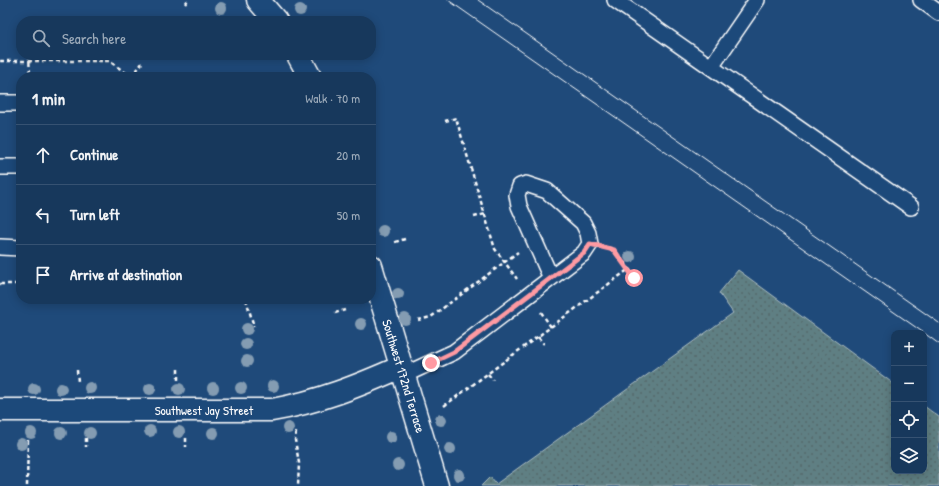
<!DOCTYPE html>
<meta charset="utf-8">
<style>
body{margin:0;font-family:"Patrick Hand",sans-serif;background:#244365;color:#f1f3f6}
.controls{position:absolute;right:12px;bottom:12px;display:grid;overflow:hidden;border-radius:8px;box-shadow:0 2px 10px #0003}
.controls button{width:36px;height:36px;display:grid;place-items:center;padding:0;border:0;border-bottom:1px solid #365272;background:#17385c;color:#f1f3f6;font:20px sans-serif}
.stop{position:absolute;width:12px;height:12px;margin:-9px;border:3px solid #ff9aa2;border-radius:50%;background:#fff}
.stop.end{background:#ff9aa2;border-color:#fff;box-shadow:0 1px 4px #0008}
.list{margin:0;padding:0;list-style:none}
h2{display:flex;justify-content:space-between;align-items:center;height:52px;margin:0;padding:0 16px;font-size:17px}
h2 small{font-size:13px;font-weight:400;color:#9eacbb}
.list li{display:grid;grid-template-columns:26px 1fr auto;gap:12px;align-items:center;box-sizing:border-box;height:60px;padding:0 16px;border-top:1px solid #365272}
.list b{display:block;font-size:15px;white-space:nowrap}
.list em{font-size:13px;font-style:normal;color:#9eacbb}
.icon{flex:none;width:22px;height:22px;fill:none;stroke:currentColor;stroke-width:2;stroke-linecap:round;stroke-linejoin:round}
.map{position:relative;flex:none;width:939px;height:486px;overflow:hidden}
.search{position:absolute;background:#17385c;box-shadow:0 2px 10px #0003;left:16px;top:16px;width:360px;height:44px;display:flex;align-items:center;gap:10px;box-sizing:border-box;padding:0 14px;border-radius:16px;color:#9eacbb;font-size:15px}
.panel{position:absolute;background:#17385c;box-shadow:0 2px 10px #0003;left:16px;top:72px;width:360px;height:232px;border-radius:16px}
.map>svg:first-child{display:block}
.grass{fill:url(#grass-dots);stroke:#afbfc1}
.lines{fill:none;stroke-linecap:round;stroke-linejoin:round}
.lane-casing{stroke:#fff;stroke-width:18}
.street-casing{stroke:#fff;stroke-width:25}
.path{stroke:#fff;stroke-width:2.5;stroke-dasharray:4 3;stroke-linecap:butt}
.lane{stroke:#1f4a7a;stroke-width:15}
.street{stroke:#1f4a7a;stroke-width:22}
.tram{stroke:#fff;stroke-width:1}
.tree{fill:#849cb2}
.route{stroke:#ff9aa2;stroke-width:5}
.labels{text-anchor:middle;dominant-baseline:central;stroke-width:3;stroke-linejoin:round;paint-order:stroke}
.street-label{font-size:13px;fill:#fff;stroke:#1f4a7a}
</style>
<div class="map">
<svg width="939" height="486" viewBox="0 0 939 486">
<defs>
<pattern id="grass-dots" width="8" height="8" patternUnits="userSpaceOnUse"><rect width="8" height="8" fill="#5f7f83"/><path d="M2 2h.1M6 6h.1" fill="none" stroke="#56686a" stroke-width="1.8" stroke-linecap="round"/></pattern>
</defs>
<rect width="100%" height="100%" fill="#1f4a7a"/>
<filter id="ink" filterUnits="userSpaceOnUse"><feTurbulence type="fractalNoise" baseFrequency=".025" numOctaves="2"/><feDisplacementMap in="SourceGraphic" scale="8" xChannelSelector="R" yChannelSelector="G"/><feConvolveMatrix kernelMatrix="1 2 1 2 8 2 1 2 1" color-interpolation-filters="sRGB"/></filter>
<g filter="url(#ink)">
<path class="grass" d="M738 270 894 384V471H924V406L939 417V486H481L490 477 496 484 733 313 719 293Z"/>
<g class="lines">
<g class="lane-casing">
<path id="lane" d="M615 0 911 207
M921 0 939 13
M711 67 757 0
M0 103H21
M0 167H21
M0 247 21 248
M404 375 454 352 584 253 590 244 588 233 583 223 547 191 526 184 520 186 517 195 519 206 551 278"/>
</g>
<g class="street-casing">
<path id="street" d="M258 0 276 21
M298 55 310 77
M371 266 437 486
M0 410H272C318 402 358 386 401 367"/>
</g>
<path class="path" d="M185 4 188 0
M29 55 30 77
M0 61H109L132 77
M132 77 142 63
M445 121 456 118 495 249 517 279
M371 144 377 142
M474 217 485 214
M395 242 405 239
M609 248 614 250 629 269
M0 284H21
M246 299 254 327
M541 312 551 327
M335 313 345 310
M418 320 431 317 518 252
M538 337 544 344
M178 369V383
M77 370 78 382
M488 374 493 380
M444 406 629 269 634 278
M296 432 295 440 299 463 298 486
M86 438V447
M186 438V447
M27 486 28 438"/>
<use href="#lane" class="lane"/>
<use href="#street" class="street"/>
<path class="tram" d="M448 0 924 333
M478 0 939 323
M924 333 939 344"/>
</g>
<g class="tree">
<circle cx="221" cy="8" r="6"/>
<circle cx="300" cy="10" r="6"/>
<circle cx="383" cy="231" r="6"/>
<circle cx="630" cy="257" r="6"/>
<circle cx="398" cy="294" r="6"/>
<circle cx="405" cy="319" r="6"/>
<circle cx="361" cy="324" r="6"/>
<circle cx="247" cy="329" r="6"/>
<circle cx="246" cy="344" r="6"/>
<circle cx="247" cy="361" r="6"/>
<circle cx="273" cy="386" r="6"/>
<circle cx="90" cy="388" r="6"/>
<circle cx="213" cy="388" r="6"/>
<circle cx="241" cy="388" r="6"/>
<circle cx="34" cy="389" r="6"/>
<circle cx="61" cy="389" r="6"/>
<circle cx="150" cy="389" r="6"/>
<circle cx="179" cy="389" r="6"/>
<circle cx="441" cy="420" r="6"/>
<circle cx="288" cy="428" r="6"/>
<circle cx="150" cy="431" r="6"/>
<circle cx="179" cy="432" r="6"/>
<circle cx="31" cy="433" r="6"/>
<circle cx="61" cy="433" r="6"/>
<circle cx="90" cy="433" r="6"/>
<circle cx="213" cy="433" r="6"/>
<circle cx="391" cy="437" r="6"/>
<circle cx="21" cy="444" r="6"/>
<circle cx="450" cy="449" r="6"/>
<circle cx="398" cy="465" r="6"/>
<circle cx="459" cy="475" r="6"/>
</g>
</g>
<g class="lines" filter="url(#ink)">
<path class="route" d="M431 363 454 352 584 253 590 244 614 250 634 278"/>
</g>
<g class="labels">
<g class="street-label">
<text transform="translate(404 376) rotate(73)">Southwest 172nd Terrace</text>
<text x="204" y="410">Southwest Jay Street</text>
</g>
</g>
</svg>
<div class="controls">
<button>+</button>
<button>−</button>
<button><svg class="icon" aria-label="locate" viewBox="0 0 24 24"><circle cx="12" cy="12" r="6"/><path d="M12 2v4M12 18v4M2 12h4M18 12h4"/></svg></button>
<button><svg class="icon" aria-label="layers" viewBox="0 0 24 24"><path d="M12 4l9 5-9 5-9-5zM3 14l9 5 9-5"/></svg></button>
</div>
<div class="stop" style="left:634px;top:278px"></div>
<div class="stop end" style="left:431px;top:363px"></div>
<div class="search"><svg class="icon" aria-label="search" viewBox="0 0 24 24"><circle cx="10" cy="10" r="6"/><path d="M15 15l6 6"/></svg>Search here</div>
<section class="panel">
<h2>1 min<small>Walk · 70 m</small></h2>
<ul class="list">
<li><svg class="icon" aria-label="ahead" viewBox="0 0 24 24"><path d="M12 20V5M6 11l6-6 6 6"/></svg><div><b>Continue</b></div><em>20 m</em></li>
<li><svg class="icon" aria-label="left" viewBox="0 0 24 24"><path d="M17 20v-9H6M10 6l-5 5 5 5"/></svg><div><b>Turn left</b></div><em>50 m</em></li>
<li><svg class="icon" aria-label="arrive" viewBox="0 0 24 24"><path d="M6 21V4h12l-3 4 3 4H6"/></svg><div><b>Arrive at destination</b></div></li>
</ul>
</section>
</div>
